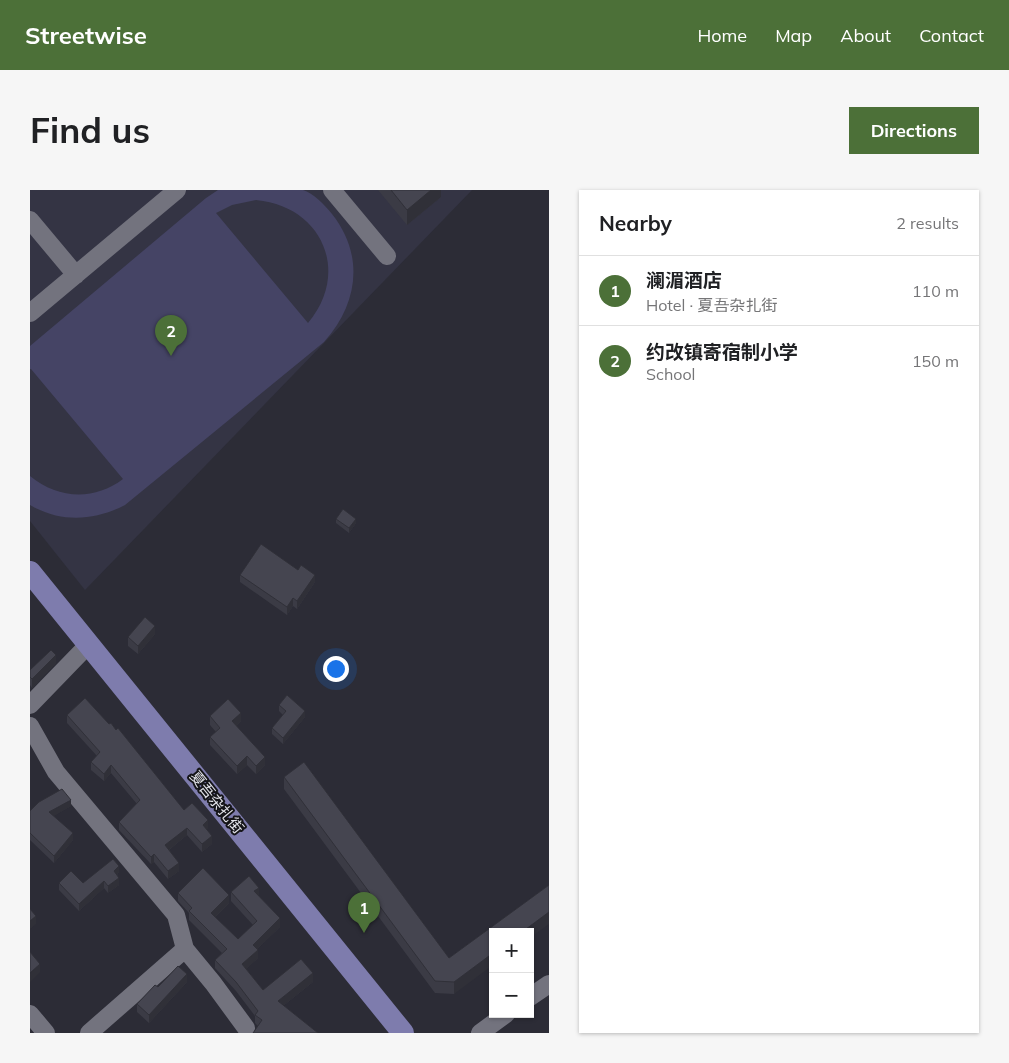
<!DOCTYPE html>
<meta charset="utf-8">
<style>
body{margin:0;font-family:Mulish,"Noto Sans SC",sans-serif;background:#f6f6f6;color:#202124}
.controls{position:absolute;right:15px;bottom:15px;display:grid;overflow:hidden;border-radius:0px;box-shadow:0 1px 4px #0004}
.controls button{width:45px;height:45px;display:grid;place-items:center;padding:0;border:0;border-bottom:1px solid #e0e0e0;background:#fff;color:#202124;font:25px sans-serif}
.you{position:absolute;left:305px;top:478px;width:18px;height:18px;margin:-12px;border:4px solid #fff;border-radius:50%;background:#1a73e8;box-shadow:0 0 0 8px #1a73e833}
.badge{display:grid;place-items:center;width:32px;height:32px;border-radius:50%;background:#4c7038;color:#fff;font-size:16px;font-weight:700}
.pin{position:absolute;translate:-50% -41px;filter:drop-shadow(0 1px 2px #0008)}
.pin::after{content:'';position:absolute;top:26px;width:18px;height:15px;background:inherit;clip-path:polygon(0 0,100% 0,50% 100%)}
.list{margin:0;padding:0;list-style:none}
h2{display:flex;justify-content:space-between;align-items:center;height:65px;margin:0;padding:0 20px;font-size:21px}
h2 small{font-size:16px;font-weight:400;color:#757577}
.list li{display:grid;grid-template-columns:32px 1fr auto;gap:15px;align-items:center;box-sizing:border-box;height:70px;padding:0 20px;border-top:1px solid #e0e0e0}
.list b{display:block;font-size:19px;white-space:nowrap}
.list p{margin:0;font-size:16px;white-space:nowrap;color:#757577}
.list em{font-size:16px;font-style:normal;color:#757577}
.map{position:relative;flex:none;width:519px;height:843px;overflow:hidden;border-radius:0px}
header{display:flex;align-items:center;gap:30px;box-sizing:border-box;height:70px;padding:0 25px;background:#4c7038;color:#fff}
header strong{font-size:24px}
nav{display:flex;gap:28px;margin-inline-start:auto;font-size:18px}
.intro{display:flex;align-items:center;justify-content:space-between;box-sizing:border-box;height:120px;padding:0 30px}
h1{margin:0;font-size:35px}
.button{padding:12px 22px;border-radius:0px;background:#4c7038;color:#fff;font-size:18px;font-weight:700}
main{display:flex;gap:30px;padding:0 30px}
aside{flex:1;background:#fff;border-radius:0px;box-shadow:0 1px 4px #0004}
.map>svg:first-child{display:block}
.built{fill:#343444}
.park{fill:#454465;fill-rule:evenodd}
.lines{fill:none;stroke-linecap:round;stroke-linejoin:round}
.minor{stroke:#73737e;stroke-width:18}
.major{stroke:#7e7cad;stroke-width:22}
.wall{fill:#3b3b45}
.shaded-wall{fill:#303038}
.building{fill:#454550;stroke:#303038}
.labels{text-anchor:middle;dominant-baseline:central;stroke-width:4;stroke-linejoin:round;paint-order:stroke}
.street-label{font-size:15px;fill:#e4e5eb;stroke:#151519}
</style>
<header>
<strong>Streetwise</strong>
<nav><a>Home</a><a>Map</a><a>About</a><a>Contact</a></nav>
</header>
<div class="intro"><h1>Find us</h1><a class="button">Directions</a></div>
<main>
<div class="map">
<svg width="519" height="843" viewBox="0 0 519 843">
<rect width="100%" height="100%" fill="#2c2c36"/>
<path class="built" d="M0 0H442L55 400 0 331Z"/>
<path class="park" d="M188 0C207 0 227 0 246 0 254 0 265 0 273 0 283 3 295 15 302 24 335 66 328 114 294 152L95 315C64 331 31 333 0 315V286C28 309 64 311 93 289L1 179H0V156L176 8ZM226 10C292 16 321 82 278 133L186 23 202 15Z"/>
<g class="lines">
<path class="minor" d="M302 0 357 66
M0 30 46 85
M0 123 147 0
M0 515 59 454
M0 536 26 582 146 725 155 759 59 843
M155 759 183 793 216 838
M500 807 519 794
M0 824 16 843
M450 843 476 824"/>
<path class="major" d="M0 382 373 843"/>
</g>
<path class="wall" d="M348 0H411V7L377 35Z
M306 329 326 333 319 343 306 333Z
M210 385 285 392 267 419 263 416 257 425 210 392Z
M125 444 108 464 98 456V447Z
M26 473 2 498 0 495V480Z
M249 515 275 527 253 554 242 544V538L253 525 249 521Z
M37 525 154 620 178 638 176 639 182 654 172 662 157 645 139 660 149 681 138 689 124 672 121 674 89 640V632L107 614 81 583 74 591 61 580V572L67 566 37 533Z
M180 526 211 531 206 536 235 575 226 584 217 575 207 584 180 555V547L186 542 180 535Z
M254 587 419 768 519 695 424 804 405 803 254 599Z
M41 616 23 626 43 650 24 673 0 650V621Z
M89 682 87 685 89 695 78 703 74 698 49 721 29 700V693H53Z
M201 702 229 706 250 737 227 759 228 768 216 779 233 800 283 792 228 836 225 833V826L206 801 185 778V770L192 763 159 730V723L148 711V703L199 713 185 727 208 749 223 735 201 711Z
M157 792 119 833 107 822V814L128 797Z"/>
<path class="shaded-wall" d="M401 0H411V7L377 35V20Z
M326 329V333L319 343V338Z
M285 385V392L267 419V411Z
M263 408V416L257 425V417Z
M125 436V444L108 464V456Z
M26 465V473L2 498V489Z
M275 521V527L253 554V548Z
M211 523V531L202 540V531Z
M217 566V575L207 584V576Z
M235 567V575L226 584V576Z
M81 575V583L74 591V584Z
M41 610V616L19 629V622Z
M178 630V638L173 643V635Z
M157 638V645L135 663V655Z
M43 643V650L24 673V666Z
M182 646V654L172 662V654Z
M124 664V672L121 674V667Z
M149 673V681L138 689V681Z
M89 676V682L84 688V681Z
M89 688V695L78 703V696Z
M74 691V698L49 721V714Z
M229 698V706L224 701Z
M199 705V713L181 731V723Z
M519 722V734L500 748V742H492Z
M6 726V734L0 739V731Z
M250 728V737L223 763V755Z
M228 760V768L212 783V774Z
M463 763V775L424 804V792Z
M10 774V782L0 792V783Z
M283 783V792L248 820V811Z
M157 784V792L119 833V825Z"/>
<path class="building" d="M361 0H401L377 20Z
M313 319 326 329 319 338 306 329Z
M231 354 268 380 271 375 285 385 267 411 263 408 257 417 210 385Z
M115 427 125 436 108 456 98 447Z
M21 460 26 465 2 489 0 487V480Z
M257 505 275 521 253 548 242 538 256 521 249 515Z
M55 508 79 534 81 533 86 540 88 538 154 620 162 613 178 630 173 635 182 646 172 654 157 638 135 655 149 673 138 681 124 664 121 667 89 632 110 610 81 575 74 584 61 572 70 562 37 525Z
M198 509 211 523 202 531 235 567 226 576 217 566 207 576 180 547 190 538 180 526Z
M274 572 419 768 519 695V722L492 742H463V763L424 792 405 791 254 587Z
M32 599 41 610 19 622 43 643 24 666 0 643V621L9 612Z
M83 669 89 676 84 681 89 688 78 696 74 691 49 714 29 693 41 681 53 693Z
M173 678 199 705 181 723 208 749 227 731 201 702 219 686 229 698 224 701 250 728 223 755 228 760 212 774 233 800 271 769 283 783 248 811 288 843H223L232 830 225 825 228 821 206 792 185 770 197 759 159 721 162 718 148 703Z
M0 719 6 726 0 731Z
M0 762 10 774 0 783Z
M148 776 157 784 119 825 107 814 125 795 128 797Z"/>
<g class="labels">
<g class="street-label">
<text transform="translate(187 612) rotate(51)">夏吾杂扎街</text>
</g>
</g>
</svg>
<div class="controls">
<button>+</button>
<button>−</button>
</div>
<div class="you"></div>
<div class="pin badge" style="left:334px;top:743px">1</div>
<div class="pin badge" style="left:141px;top:166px">2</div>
</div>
<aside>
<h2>Nearby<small>2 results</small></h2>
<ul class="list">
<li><span class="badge">1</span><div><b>澜湄酒店</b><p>Hotel · 夏吾杂扎街</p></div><em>110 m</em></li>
<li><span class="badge">2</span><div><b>约改镇寄宿制小学</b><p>School</p></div><em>150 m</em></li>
</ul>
</aside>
</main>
